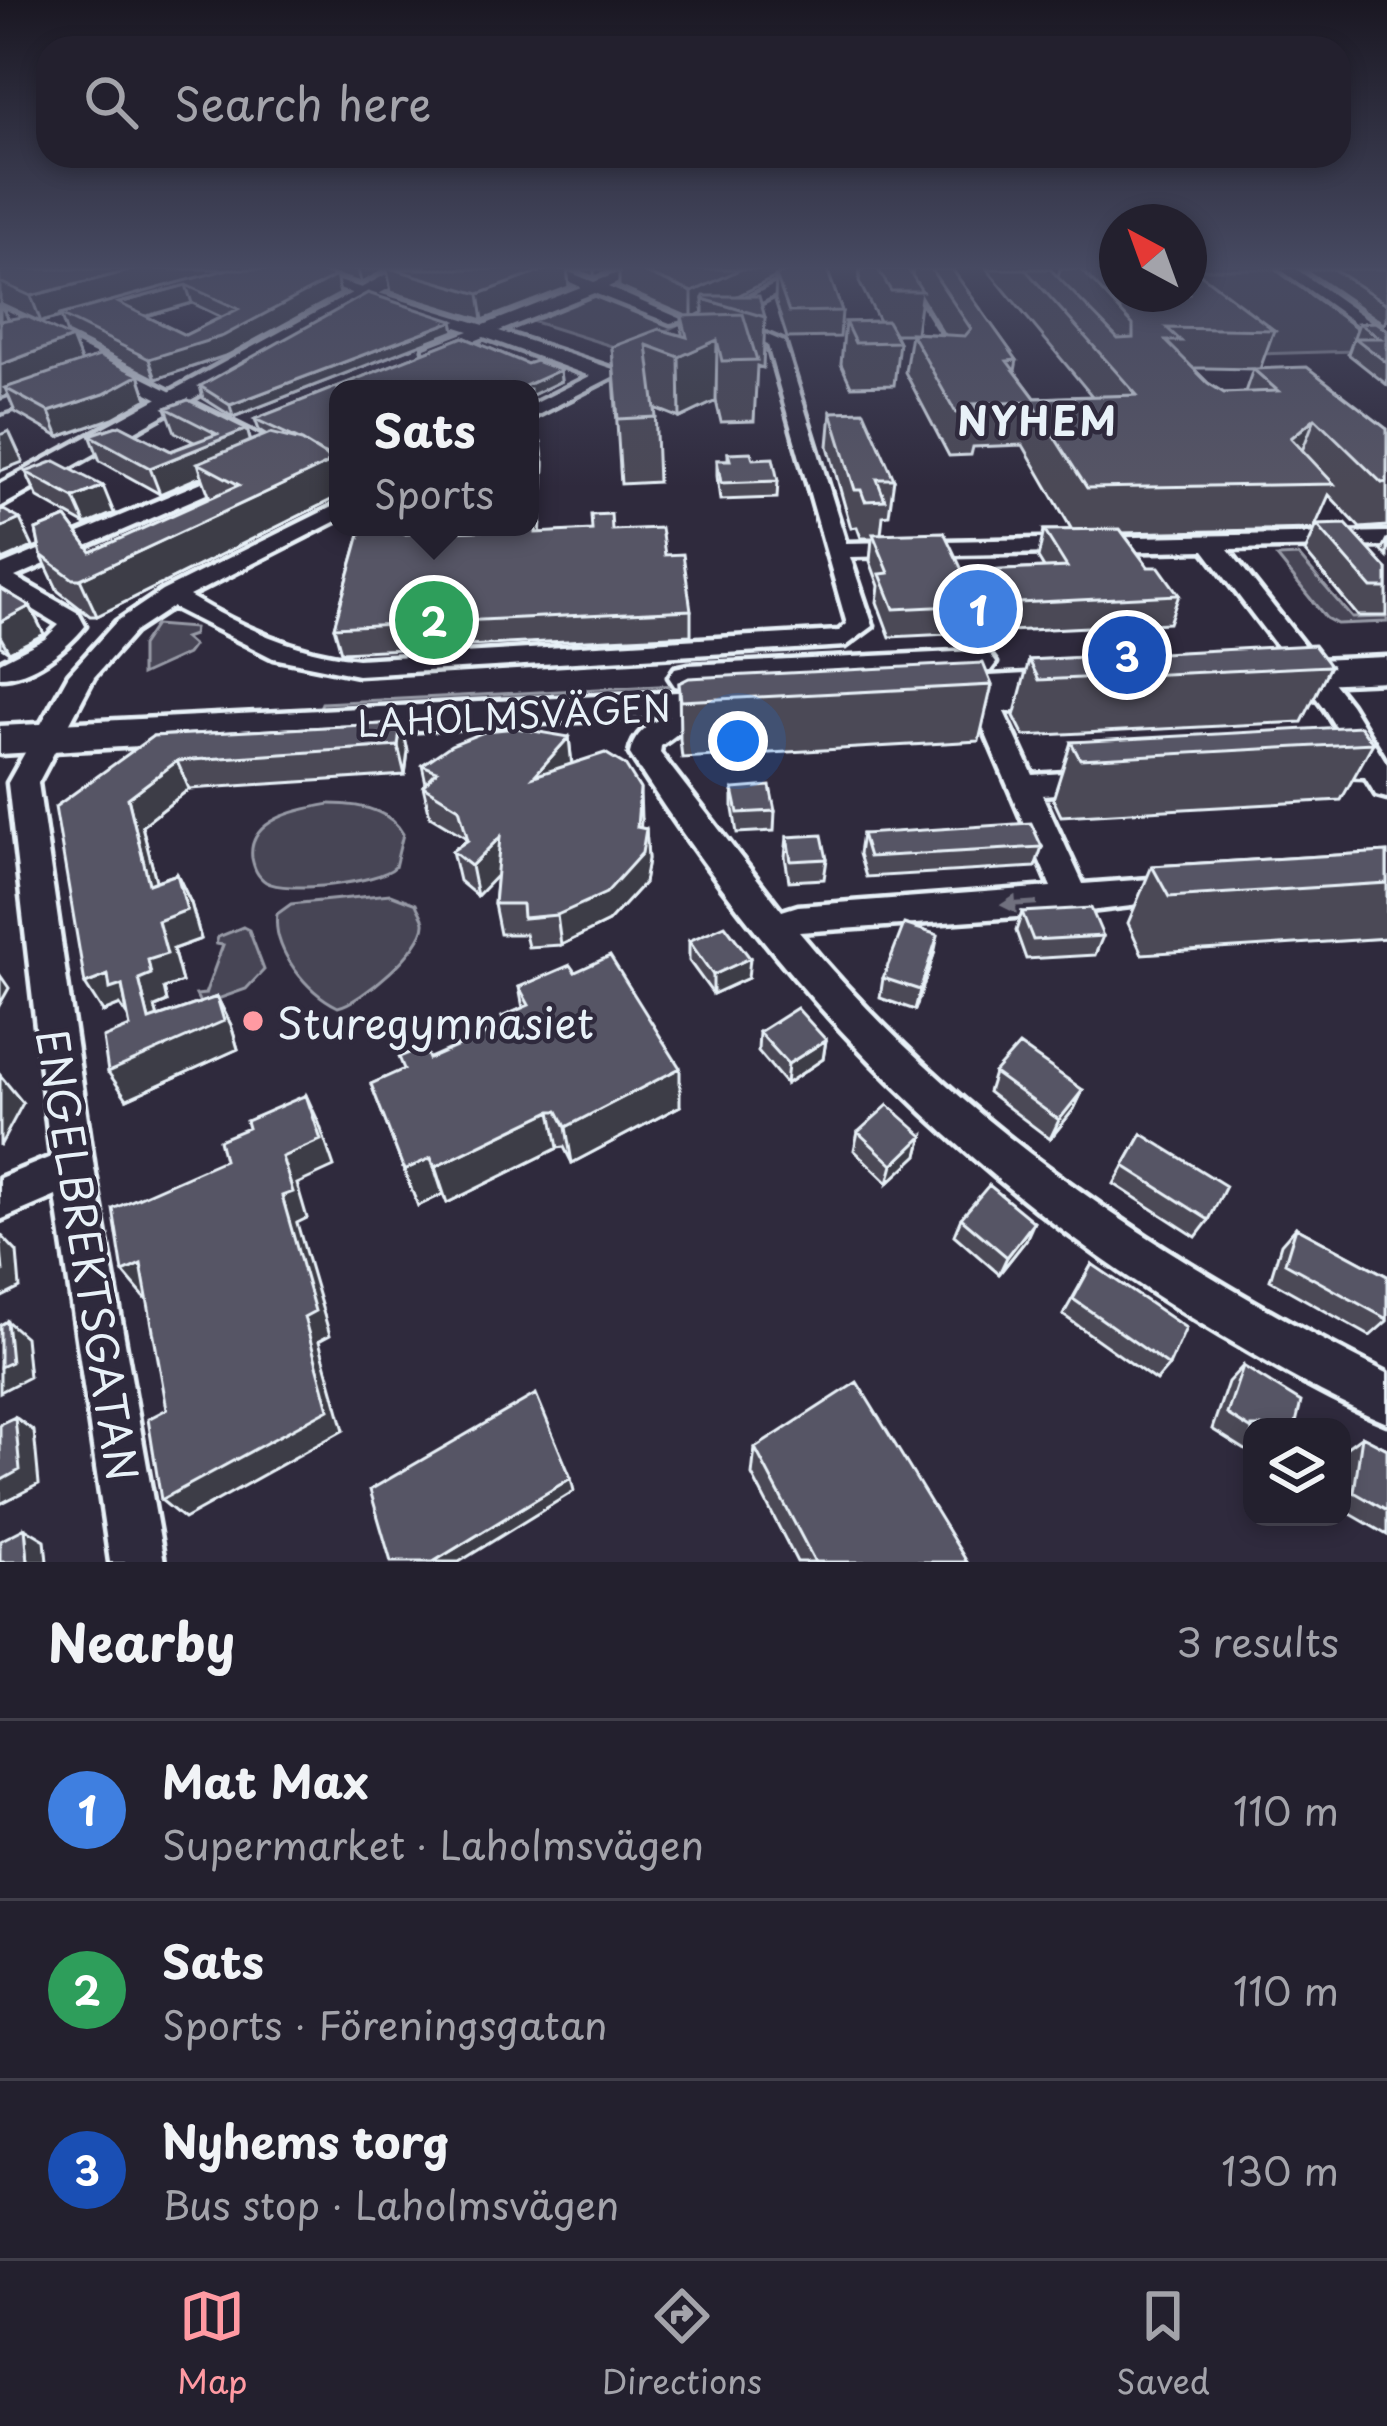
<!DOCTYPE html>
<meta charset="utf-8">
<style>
body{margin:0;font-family:"Playpen Sans",sans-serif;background:#2f2d3a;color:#f1f3f6}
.controls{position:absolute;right:36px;bottom:36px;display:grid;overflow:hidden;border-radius:24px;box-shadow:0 6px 18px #0003}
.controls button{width:108px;height:108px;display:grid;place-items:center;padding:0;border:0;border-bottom:3px solid #403e4a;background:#23202e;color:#f1f3f6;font:60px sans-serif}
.compass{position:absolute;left:1099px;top:204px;width:108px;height:108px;border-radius:50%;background:#23202e;box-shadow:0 6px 18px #0003;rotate:319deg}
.you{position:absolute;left:738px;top:741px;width:42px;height:42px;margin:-30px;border:9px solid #fff;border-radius:50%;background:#1a73e8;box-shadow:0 0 0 18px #1a73e833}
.badge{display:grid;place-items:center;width:78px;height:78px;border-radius:50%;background:#ff9aa2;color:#fff;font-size:39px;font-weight:700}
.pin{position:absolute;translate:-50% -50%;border:6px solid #fff;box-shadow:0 3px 12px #0006}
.popup{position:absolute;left:329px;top:380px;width:210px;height:156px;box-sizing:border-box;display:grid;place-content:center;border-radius:24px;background:#23202e;filter:drop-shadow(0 3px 9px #0005);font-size:39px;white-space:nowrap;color:#a3a3aa}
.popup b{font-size:45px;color:#f1f3f6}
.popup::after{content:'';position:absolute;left:50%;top:100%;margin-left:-24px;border:24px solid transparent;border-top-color:#23202e}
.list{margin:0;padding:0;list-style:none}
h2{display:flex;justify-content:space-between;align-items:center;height:156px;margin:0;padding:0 48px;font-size:51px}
h2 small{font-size:39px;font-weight:400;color:#a3a3aa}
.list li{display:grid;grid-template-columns:78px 1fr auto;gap:36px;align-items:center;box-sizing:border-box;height:180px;padding:0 48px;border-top:3px solid #403e4a}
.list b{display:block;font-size:45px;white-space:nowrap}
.list p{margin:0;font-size:39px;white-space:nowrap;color:#a3a3aa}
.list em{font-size:39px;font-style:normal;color:#a3a3aa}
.icon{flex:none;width:66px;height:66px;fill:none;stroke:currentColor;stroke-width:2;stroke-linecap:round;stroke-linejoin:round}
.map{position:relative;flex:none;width:1387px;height:1562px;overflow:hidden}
.search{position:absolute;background:#23202e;box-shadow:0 6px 18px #0003;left:36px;right:36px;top:36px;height:132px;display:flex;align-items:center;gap:30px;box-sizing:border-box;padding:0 42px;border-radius:36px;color:#a3a3aa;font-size:45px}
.sheet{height:696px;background:#23202e}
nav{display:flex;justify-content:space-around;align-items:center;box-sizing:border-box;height:168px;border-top:3px solid #403e4a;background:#23202e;font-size:33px;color:#a3a3aa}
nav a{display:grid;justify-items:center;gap:6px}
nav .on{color:#ff9aa2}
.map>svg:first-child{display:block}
.green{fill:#464455;stroke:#979aa6;stroke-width:3}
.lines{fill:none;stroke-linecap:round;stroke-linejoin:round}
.minor-casing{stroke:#e8f1f8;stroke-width:9}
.highway-casing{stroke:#e8f1f8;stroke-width:9}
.minor{fill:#2f2a3d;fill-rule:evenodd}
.highway{fill:#2f2a3d;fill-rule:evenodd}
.wall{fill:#4b4957;stroke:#e8f1f8;stroke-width:3;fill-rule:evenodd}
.shaded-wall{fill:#3d3c47;stroke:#e8f1f8;stroke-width:3}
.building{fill:#575565;stroke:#e8f1f8;stroke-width:3;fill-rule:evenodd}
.oneway{fill:#70707e}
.poi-dot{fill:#ff9aa2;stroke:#2f2a3d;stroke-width:4.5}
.labels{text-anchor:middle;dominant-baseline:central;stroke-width:9;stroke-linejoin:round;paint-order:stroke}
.street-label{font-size:36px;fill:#e8f1f8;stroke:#2f2a3d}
.far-district-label{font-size:39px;font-weight:bold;letter-spacing:3px;fill:#e8f1f8;stroke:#2f2a3d}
.near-poi-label{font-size:42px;fill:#e8f1f8;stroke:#2f2a3d;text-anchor:start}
.near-street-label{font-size:42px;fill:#e8f1f8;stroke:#2f2a3d}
</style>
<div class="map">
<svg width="1387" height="1562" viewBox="0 0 1387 1562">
<rect width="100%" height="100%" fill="#2f2a3d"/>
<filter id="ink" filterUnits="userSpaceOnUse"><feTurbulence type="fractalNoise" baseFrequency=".00833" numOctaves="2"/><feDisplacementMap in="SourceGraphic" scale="24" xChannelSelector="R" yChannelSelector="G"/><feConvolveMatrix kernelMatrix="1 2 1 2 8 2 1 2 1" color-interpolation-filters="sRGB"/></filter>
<g filter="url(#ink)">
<path class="green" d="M1189 269H1283L1387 345V350L1258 354 1189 294Z
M587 293H603L679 324 627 351 522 318Z
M1299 556 1352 618 1387 617V622L1337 624 1326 618 1277 557Z
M155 625 194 628 193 635 184 638 193 646 187 654 141 675V646Z
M676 685 672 694 317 714 322 703Z
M330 804C357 804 390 809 403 834L395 867C379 883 285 894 266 882 257 876 254 868 252 858 247 818 301 809 330 804Z
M390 894 416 904C418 910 423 916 424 922 426 947 360 1003 338 1007 307 992 272 950 277 914L291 904Z
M243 927 249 930 264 970 246 989 201 1005 196 995 205 994 223 945 216 944 218 937Z"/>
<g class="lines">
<g class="minor-casing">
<path id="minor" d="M277 269H299L484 325 581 287 542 269H561L594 282 628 269H647L608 287 684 320 670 323 594 293 499 331 622 372 530 419V406L590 376 484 337 437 356H425V348L469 331Z
M806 269H824L729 319 784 342 846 543 1387 532V546L1228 549 1350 704 1387 764V798L1376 795 1365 777 1309 775 1304 768 1309 761 1354 757 1324 708 1204 550 850 557 873 626 846 646 358 675 273 658 172 607 134 632 94 677 38 783 94 1168 164 1562H110L56 1196 0 1220V1178L51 1157 8 783 69 674 116 622 162 591 338 504V520L189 596C243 628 295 652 358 659L839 631 847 624 845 617 768 345 717 323 722 319 720 312Z
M889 269H903L907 284 959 367 956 371 941 367 891 284Z
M1280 269H1296L1387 333V346Z
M0 307 296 454 299 458 282 462 0 318Z
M51 384 57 385V393L0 413V401Z
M243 465 253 471 250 475 15 577 78 613 85 626C66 650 31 677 0 677V662L45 639 59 625 0 589V566Z
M1059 691 1069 694 1073 700 1069 706 1004 712 1033 775 1097 771 1112 781 1097 791 1042 795 1083 884 1177 877 1189 881 1194 890 1189 899 1073 913 799 932C959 1126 1164 1261 1387 1373V1423C1328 1399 1272 1365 1217 1333 970 1187 785 997 630 754 637 715 694 704 727 713L731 719 727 725 681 731 661 746 660 753 782 911 798 906 1051 887 977 713 951 715 937 706 951 697Z"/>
</g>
<g class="highway-casing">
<path id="highway" d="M396 269H423L0 507V484Z
M976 651 990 655 996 663 990 671 689 689 675 686 669 677 675 668 689 665Z
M1387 657V681L1270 686 1256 683 1250 674 1256 665 1270 662Z
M1084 671 1098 674 1104 683 1098 692 935 705 921 701 914 692 921 683 935 679Z
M737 689 752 693 758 702 752 711 0 754V726Z"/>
</g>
<use href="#minor" class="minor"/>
<use href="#highway" class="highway"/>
</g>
<path class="wall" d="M0 269 336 276 340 294 228 355 156 379 67 334 61 317 41 322 2 304 8 319 72 338 81 362 139 375 147 399 113 418 59 437 15 412 8 395 0 399ZM192 303 221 317 185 335 146 316Z
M313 269H567L569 287 483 320 391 292 387 269 361 283Z
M572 269H616L594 277Z
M619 269H827L842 311 840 337 787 338 775 300 776 277 737 296 765 317 763 368 757 366 754 421 721 422 716 401 680 418 655 408 658 482 621 484 612 347 682 335V316H686L619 287Z
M860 269H908L912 275 913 269H952L1017 360 1015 371 1035 398 1092 396 987 269H1050L1058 277 1060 269H1117L1274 330 1260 369 1387 429V526L1360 528 1329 495 1314 529 1123 533 1148 567 1179 595 1169 623 890 637 877 602 879 586 870 561 872 538H861L857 527 851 528 828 446 831 412 894 479 889 515 883 516 881 534 963 572 1044 568 1038 558 1044 530H1072L1023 445 973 447 971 455 949 456 905 372 911 334H895L899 342 894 385 851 386 841 364 845 322 879 321 859 282ZM921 297 944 335 916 333ZM1193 368H1207L1253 369 1245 392 1224 393 1208 383Z
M1304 269H1387V320L1384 324Z
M1359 323 1387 330V385L1348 354Z
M455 331 233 417 203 398 200 386Z
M463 337 527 364 536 361 560 370 561 381 530 396V389H338V469L331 467 338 492 335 498 97 616H90L58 591 41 555 36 530 66 518 91 552 210 498 202 476 160 494 100 461 90 435 120 425 171 451 194 442 175 432 166 408 188 400 247 429 251 442 267 435 259 430 255 419Z
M728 453 753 459 778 481 777 498 720 500 717 476V460H728Z
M544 465 540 533 612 530 665 555 691 610V635L341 652 334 627 362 527H412L413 533 495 530Z
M26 472 114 513 86 525 38 498Z
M1317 525 1387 569V616H1358L1305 552Z
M1387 539V557L1381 551Z
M0 588 30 606 44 634 9 652 0 646Z
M1029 660 1330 666 1302 722 1024 736 1014 716Z
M679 683 992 685 979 741 682 758 680 740Z
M401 723 408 751 405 775 189 789 142 826 156 881 177 874 191 903 201 939 173 949 182 982 164 988 167 1002 155 1007 158 1017 217 997 231 1025 238 1049 127 1099 130 1027 128 1017 120 1005 103 1012 153 736Z
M569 737 572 764 641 819 640 828 646 829 648 859 644 883 608 922 561 945 528 947 525 934H500L494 904 497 875 477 896 459 881 452 851 466 841 465 837 430 816 423 786 426 783 422 765Z
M1071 742 1373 743 1341 800 1061 816 1053 799Z
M733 789 775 811 774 831 737 833 733 809Z
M862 834 1042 847 1035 867 866 877 859 854Z
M787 837 827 859 824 879 789 881 785 857Z
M1387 852V938L1142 954 1128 923 1152 866Z
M1022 912 1103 936 1095 955 1026 959 1016 931Z
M689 941 748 978 713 994 689 961Z
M934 954 915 1010 880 998 883 978Z
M575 972 680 1106 572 1163 564 1147 558 1148 447 1203 443 1194 418 1206 371 1084 504 1025 502 1017 523 1008 519 987Z
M759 1032 826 1040 823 1059 786 1084 758 1051Z
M994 1073 1083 1090 1074 1109 1050 1139 988 1092Z
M858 1132 923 1136 918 1155 888 1183 854 1150Z
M1142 1134 1209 1220 1196 1237 1114 1184Z
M961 1218 1026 1240 999 1274 954 1235Z
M1296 1227 1387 1276V1321L1370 1336 1270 1280 1281 1244Z
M1092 1264 1169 1366 1156 1381 1063 1315Z
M1243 1366 1252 1427V1454L1212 1429 1228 1382Z
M1362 1436 1387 1449V1535L1342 1509 1343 1450Z
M755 1448 967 1562H797L752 1475Z"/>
<path class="shaded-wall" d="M136 269H239L41 322 31 296Z
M358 269H387L361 283Z
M547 269H567L569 287 483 320 479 294Z
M594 269H616L594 277Z
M741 269H792L721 304 703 299V312L692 318V292Z
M336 276 340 294 228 355 156 379 149 359Z
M186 285 192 303 126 322 119 303Z
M0 303 13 330 0 334Z
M453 321 455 331 233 417 230 405Z
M72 338 83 366 5 388 8 395 0 399V365Z
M717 340 716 401 680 418 679 357Z
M560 370 561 381 530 396V389H518Z
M139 375 147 399 113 418 59 437 49 412Z
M1315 418 1298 461 1291 438Z
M247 429 254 454 198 463 202 476 160 494 150 468Z
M9 431 23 462 0 471V435Z
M541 443 544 465 539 557 536 533Z
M329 458 338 492 335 498 97 616 80 579 326 464Z
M103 486 114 513 86 525 74 498Z
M20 519 33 547 3 560 0 554V528Z
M30 606 44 634 9 652 0 636V622Z
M401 723 408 751 405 775 398 746Z
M569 737 572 767 534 776Z
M177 761 189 789 142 826 164 912 149 884 128 798Z
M640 789 641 819 639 857 637 827Z
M646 829 648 859 644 883 608 922 561 945 557 915Z
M500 837 505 867 477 896 471 866Z
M177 874 191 903 201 939 173 949 182 982 164 988 167 1002 155 1007 165 1047 217 997 231 1025 238 1049 127 1099 108 1072 149 1020 139 979 148 960 158 921Z
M938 935 934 954 915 1010 920 990Z
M750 958 748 978 713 994V975Z
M0 975 9 988 0 1004Z
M108 975 122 985 128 1017 120 1005 103 1012 85 984Z
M826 1040 823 1059 786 1084 788 1064Z
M680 1068V1106L572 1163 566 1127Z
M0 1075 23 1103 0 1146Z
M1083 1090 1074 1109 1050 1139 1059 1120Z
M306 1095 319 1123 334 1167 297 1184 307 1218 297 1223 330 1335 319 1341 344 1430 184 1519 161 1500 304 1317 282 1196V1157Z
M551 1111 558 1148 447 1203 435 1167Z
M923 1136 918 1155 888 1183 893 1165Z
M431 1158 443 1194 418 1206 404 1170Z
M1034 1222 1026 1240 999 1274 1007 1257Z
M0 1234 17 1252 20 1288 0 1298Z
M141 1264 162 1289 145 1298 123 1272Z
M7 1321 25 1337 29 1377 0 1392V1367Z
M15 1417 34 1431 39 1484 0 1504V1481Z
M571 1478 574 1491 459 1562H433Z
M25 1528 45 1540 47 1562H28Z"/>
<path class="building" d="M0 269H136L31 296 0 282Z
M228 269H312L336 276 223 336 149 359 60 315ZM186 285 238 309 185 335 119 303Z
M393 269H547L479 294Z
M636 269H741L692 292Z
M790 269H827L842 311 789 312 776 276Z
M878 269H908L922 291H891Z
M931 269H952L1017 360 1007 361 1035 398 1137 395 1025 269H1050L1118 339 1133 338V325L1081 269H1117V294H1189V269H1194L1274 330 1167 328 1181 341H1166L1208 383 1224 393 1278 391 1253 369 1307 367 1387 429V482L1382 483 1315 418 1291 438 1334 484 1087 488 1032 402 974 404 979 412 956 413 911 333 965 336 971 329Z
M1333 269H1387V304Z
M368 293 453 321 230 405 200 386Z
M704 296H759L765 317 703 299Z
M743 314 757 360 722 361 717 340 679 357 647 345 656 417 618 419 612 347 659 329 687 337 682 316Z
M26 316 72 338 0 365V321Z
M887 321 899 342 855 343 845 322Z
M1375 322 1387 330V363L1355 338H1380L1359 323Z
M463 337 527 364 536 361 560 370 518 389H338V463L337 458 322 453 302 441 255 419Z
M99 356 139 375 104 394 49 412 5 388Z
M188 400 247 429 150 468 90 435 120 425 171 451 217 434 166 408Z
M864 411 894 479H877L885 500 865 501 861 490H855L831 412Z
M270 433 302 441 329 458 327 464 80 579H73L41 555 36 530 66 518 91 552 239 485 198 463Z
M530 443H541L536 533 592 530 591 515 611 514 612 530 661 528 665 555 683 554 691 610 334 627 362 527H407L405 534 495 530 496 527H530Z
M751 452 753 459 773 458 778 481 721 483 717 460H730L728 453Z
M55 461 103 486 74 498 26 472Z
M0 508 20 519 0 528Z
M1346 524 1387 569V588H1372L1317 525Z
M1120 529 1148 567H1159L1179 595 894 609 880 574 889 573 873 534 944 532 963 572 1067 567 1044 530Z
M0 588 30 606 0 622Z
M1314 645 1330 666 1039 680 1029 660Z
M983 663 992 685 681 701 679 683 689 678Z
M401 723 398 746 177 761 128 798 149 884 177 874 187 910 158 921 167 954 148 960 151 974 139 979 149 1020 217 997 224 1021 108 1072 103 1038 130 1027 122 985 110 989 108 975 85 984 55 807 153 736Z
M1360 726 1373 743 1080 759 1071 742Z
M516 728 569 737 534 776 605 753 625 765 640 789 637 827 646 829 642 853 606 893 557 915 523 918 522 904H494L500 837 471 866 452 851 468 840 459 808 423 786 437 771 422 765 451 745 486 731Z
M770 786 775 811 738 813 733 789Z
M1031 823 1042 847 869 857 862 834Z
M822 835 827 859 791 861 787 837Z
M1387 852V883L1169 897 1152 866Z
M1091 908 1103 936 1033 940 1022 912Z
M904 924 938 935 920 990 883 978Z
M725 925 750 958 713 975 689 941Z
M610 956 680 1068 566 1127 558 1111H551L435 1167 431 1158 404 1170 371 1084 404 1069 399 1057 424 1047 429 1059 506 1025 502 1017 529 1005 519 987 570 965 575 972Z
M797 1008 826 1040 788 1064 759 1032Z
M1019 1045 1083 1090 1059 1120 994 1073Z
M306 1095 321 1140 282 1157 293 1192 282 1196 315 1311 304 1317 329 1409 161 1500 148 1419 167 1409 141 1264 123 1272 113 1209 224 1160 219 1140 248 1128 246 1121Z
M888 1105 923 1136 893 1165 858 1132Z
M1142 1134 1226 1186 1209 1220 1124 1166Z
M989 1185 1034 1222 1007 1257 961 1218Z
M1296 1227 1387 1276V1319L1285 1263Z
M0 1236 3 1271 0 1273Z
M1092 1264 1186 1328 1169 1366 1073 1299Z
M7 1321 11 1362 0 1367V1325Z
M1243 1366 1301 1402 1295 1427H1252V1430L1227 1414Z
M857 1382 967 1562H815L755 1448Z
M536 1394 571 1478 433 1562H391L370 1490Z
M15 1417 20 1470 0 1481V1424Z
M1362 1436 1387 1449V1511L1354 1492Z
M25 1528 28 1562H0V1541Z"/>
<defs><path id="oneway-solid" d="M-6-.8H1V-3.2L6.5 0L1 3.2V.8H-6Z" transform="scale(3)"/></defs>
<use class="oneway" href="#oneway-solid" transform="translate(1019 904) rotate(176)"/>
</g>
<linearGradient id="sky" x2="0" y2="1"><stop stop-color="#1a1722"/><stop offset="0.55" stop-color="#474a62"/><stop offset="1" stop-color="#474a62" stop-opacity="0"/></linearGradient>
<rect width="1387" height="487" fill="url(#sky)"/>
<circle class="poi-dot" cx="253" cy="1021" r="12"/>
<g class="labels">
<g class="street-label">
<text transform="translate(514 714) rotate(-3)">LAHOLMSVÄGEN</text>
</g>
<g class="far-district-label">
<text x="1038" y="419">NYHEM</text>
</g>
<g class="near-poi-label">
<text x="277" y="1021">Sturegymnasiet</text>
</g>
<g class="near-street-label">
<text transform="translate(89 1255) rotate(81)">ENGELBREKTSGATAN</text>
</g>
</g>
</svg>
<div class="controls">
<button><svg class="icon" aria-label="layers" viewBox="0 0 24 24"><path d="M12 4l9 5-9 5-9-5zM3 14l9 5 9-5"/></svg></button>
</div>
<svg class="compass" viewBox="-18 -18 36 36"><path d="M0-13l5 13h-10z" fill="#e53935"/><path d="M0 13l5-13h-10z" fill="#a3a3aa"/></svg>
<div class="you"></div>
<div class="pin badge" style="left:978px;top:609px;background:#3f7fe0">1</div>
<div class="pin badge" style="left:434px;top:620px;background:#2e9e5b">2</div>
<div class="popup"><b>Sats</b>Sports</div>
<div class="pin badge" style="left:1127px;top:655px;background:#1a4fb4">3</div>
<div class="search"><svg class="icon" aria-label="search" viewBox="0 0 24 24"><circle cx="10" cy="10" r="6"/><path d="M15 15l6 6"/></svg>Search here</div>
</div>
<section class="sheet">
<h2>Nearby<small>3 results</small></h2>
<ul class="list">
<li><span class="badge" style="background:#3f7fe0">1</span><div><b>Mat Max</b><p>Supermarket · Laholmsvägen</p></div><em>110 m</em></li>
<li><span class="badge" style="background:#2e9e5b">2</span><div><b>Sats</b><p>Sports · Föreningsgatan</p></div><em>110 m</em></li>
<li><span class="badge" style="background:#1a4fb4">3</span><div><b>Nyhems torg</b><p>Bus stop · Laholmsvägen</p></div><em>130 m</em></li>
</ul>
</section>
<nav>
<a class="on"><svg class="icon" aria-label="map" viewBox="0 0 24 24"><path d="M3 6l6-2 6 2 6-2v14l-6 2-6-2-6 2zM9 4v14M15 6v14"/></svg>Map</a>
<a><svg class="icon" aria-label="directions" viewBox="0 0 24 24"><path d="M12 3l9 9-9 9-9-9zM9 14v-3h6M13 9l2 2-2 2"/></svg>Directions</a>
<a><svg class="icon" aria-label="saved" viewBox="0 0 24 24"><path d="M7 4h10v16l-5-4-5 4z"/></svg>Saved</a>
</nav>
